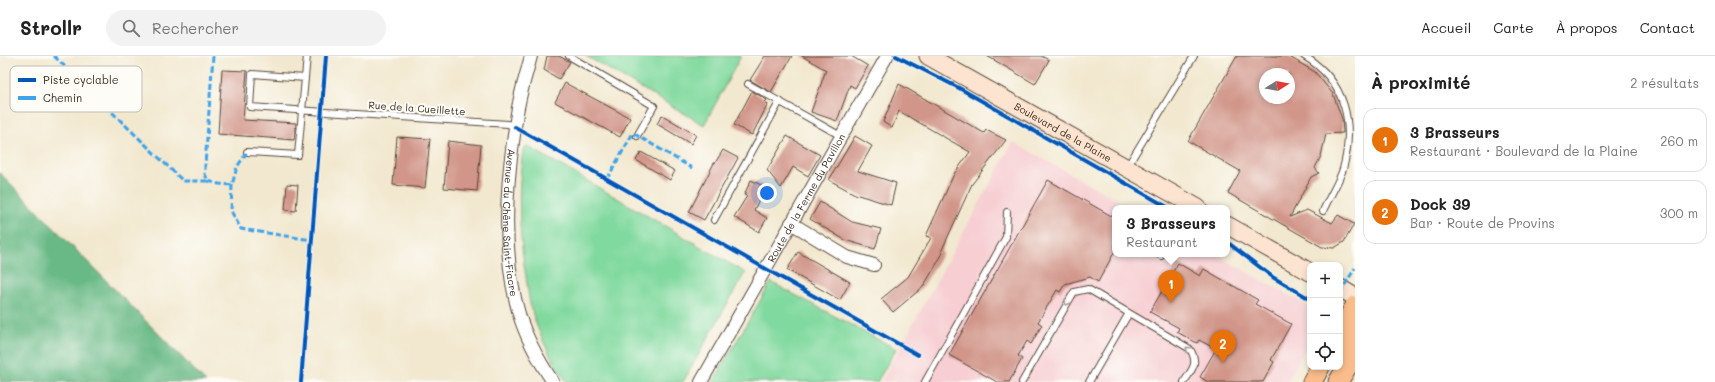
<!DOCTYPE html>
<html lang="fr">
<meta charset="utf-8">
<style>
body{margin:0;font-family:Mali,sans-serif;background:#f2f2f2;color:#222}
.controls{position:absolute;right:12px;bottom:12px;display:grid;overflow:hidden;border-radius:8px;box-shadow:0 2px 6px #0003}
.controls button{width:36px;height:36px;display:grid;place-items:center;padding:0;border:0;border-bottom:1px solid #e0e0e0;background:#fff;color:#222;font:20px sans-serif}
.compass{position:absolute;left:1259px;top:12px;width:36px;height:36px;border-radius:50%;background:#fff;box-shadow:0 2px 6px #0003;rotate:79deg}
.you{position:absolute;left:767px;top:137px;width:14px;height:14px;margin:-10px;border:3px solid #fff;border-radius:50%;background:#1a73e8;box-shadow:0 0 0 6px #1a73e833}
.badge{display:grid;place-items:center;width:26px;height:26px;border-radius:50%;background:#d1495b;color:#fff;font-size:13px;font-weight:700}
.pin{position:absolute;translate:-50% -33px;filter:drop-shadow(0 1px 2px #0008)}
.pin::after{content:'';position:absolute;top:21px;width:14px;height:12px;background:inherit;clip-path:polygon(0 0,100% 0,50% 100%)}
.popup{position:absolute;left:1112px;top:149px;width:118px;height:52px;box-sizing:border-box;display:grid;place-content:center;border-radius:8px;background:#fff;filter:drop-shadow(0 1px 3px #0005);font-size:13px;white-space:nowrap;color:#767676}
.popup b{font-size:15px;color:#222}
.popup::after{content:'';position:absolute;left:50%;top:100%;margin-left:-8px;border:8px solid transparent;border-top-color:#fff}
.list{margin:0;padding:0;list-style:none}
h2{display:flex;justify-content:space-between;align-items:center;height:52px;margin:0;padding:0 16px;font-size:17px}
h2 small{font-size:13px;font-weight:400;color:#767676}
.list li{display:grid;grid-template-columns:26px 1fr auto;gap:12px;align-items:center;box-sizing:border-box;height:64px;margin:0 8px 8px;padding:0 8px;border:1px solid #e0e0e0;border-radius:12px}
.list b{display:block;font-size:15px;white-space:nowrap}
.list p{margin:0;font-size:13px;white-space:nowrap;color:#767676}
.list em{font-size:13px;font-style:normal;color:#767676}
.icon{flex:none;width:22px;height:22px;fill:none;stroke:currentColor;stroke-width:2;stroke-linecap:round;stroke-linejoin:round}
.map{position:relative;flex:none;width:1355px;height:326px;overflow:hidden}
header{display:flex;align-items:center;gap:24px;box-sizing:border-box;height:56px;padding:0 20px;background:#fff;border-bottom:1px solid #e0e0e0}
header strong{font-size:19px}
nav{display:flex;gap:22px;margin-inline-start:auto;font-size:14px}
.search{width:280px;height:36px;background:#f2f2f2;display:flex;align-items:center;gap:10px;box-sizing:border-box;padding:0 14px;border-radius:22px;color:#767676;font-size:15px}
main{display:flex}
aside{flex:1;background:#fff}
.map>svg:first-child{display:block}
.built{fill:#f7cfd3}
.green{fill:#80d99e;stroke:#5e825e}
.forest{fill:#68b985;stroke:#527252}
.building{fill:#d19589;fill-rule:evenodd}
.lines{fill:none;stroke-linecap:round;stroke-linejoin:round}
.lane-casing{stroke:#564639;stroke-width:8}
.street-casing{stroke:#564639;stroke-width:14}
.secondary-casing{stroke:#564639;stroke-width:19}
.primary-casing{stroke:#564639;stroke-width:21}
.lane{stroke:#fff;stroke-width:6}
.street{stroke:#fff;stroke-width:12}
.secondary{stroke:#fde4d1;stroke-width:17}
.primary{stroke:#fabc8b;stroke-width:19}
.quiet{stroke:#3fa3ea;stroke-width:3;stroke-dasharray:6 3;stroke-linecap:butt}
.cycleway-casing{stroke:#fdfcf7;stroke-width:6}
.cycleway{stroke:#0057b8;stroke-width:4}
.oneway{stroke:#a79f9a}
.labels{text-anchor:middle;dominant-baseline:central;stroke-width:4;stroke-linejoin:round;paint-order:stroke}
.street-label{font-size:10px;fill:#3b2a1e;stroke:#fdfcf7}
.key{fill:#fdfcf7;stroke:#c3bdb6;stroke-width:1}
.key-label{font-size:11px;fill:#3b2a1e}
</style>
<header>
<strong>Strollr</strong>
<div class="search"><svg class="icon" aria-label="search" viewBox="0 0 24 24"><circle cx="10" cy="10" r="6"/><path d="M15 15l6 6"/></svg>Rechercher</div>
<nav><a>Accueil</a><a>Carte</a><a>À propos</a><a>Contact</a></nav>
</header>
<main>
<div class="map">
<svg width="1355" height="326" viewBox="0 0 1355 326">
<rect width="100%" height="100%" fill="#fdfcf7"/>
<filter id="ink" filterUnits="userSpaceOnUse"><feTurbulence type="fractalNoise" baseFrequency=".025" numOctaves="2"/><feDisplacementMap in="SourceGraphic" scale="8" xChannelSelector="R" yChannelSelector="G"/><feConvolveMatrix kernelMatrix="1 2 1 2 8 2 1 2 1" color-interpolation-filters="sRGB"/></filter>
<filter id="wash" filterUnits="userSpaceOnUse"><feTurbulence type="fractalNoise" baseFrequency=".012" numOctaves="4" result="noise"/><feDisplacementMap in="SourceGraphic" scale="16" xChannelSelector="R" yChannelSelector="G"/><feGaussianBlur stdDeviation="0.9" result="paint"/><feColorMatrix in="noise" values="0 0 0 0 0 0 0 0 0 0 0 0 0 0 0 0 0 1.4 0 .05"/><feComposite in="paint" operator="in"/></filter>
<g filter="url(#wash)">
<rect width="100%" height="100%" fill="#f2e8cf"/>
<path class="built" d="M1013 86 1132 152H1115V198H1215L1310 251V284L1287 326H881Z"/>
<path class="green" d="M586 0H741L704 69Z
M527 90 746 217 743 220 683 326H567C551 304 538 277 531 252 528 242 528 231 526 221 519 179 517 136 523 93Z
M771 226 896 293 877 326H713Z"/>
<path class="forest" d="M0 117 206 326H0Z"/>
<g id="blocks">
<path class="building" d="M547 0H559L570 6 559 23 544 14Z
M765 0H792L771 36 750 24Z
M802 0H851L868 10 855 32 850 29 837 65 811 56 826 14Z
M987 0H1041L1049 4 1035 28Z
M1237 0H1288L1315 16 1333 38 1342 63 1343 77 1326 78 1321 100 1315 112 1319 117 1311 121 1290 161 1307 154 1332 167 1338 159 1354 168 1344 186 1334 192 1322 191 1228 137 1240 115 1188 85ZM1265 18H1289V42H1265Z
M222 14 247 15 243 64 296 67 294 84 218 78Z
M565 27 630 62 620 81 555 46Z
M899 28 984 77 986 74 1006 84 972 128 941 196 943 197 923 231 893 256 881 243 908 221 931 182 926 180 954 118 970 96 899 55 892 72 883 66Z
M752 35 767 44 765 46 768 48 752 79 734 69Z
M662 59 696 79 691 88 657 68Z
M787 80 820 99 808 120 793 111 781 132 767 114Z
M855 80 872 90 858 115 896 127 891 149 855 138 829 124Z
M397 81 430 83 425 132 393 129Z
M448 85 481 89 477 135 444 132Z
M723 94 738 102 704 164 689 156 714 107H715Z
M641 96 675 115 670 124 636 104Z
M751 124 765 131 754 154 767 162 759 176 734 161 747 140 744 139Z
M1048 124 1115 162V195L1098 226 1090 221 1065 228 1060 236 1057 234 1038 266 1042 269 1031 288 1027 285 1018 300 1022 303 1009 326H997L949 299Z
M287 128 298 129 296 155 285 154Z
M820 146 852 166 881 173 875 193 845 184 810 163Z
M798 196 850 226 840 244 787 214Z
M1178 207 1200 220 1204 213 1258 244 1255 248 1291 268 1271 304 1274 306 1263 326H1208L1200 321 1216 293 1199 284 1197 287 1177 276 1179 272 1150 256Z"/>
</g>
</g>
<g filter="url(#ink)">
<use href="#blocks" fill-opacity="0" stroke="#564639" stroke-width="1"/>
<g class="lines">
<g class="lane-casing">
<path id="lane" d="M569 0 654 50 637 80
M1304 0C1346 25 1355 68 1343 113 1338 128 1329 141 1323 155
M305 22 252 18 250 51 508 68 515 71
M748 28 841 80
M247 96 298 99 307 0
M1127 111 1194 0
M714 164 780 45
M1161 200 1162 198
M925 326 1006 181 1007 156
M1022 326 1074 236 1088 233 1190 293C1199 308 1192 313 1184 326
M1089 326 1129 257"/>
</g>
<g class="street-casing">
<g id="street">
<path id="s1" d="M531 0C527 16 522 31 519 47 516 60 515 73 513 86 505 143 503 202 519 258 526 282 539 305 553 326"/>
<path d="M791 167 847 201 874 209"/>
<path id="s2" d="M701 326 887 0"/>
</g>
</g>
<g class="secondary-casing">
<g id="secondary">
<path id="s3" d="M928 0 1198 152"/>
<path d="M1227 169 1310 216"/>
<path d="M1340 232 1355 241"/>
</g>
</g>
<g class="primary-casing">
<path id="primary" d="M1340 276 1355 250
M1340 302 1355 273
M1312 326 1320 311
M1338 326 1355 298"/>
</g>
<use href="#lane" class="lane"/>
<use href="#street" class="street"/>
<use href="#secondary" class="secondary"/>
<use href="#primary" class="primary"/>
<path class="quiet" d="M54 0 183 125H208
M213 0 205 109V118L208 125 219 128 232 129 237 111 247 96
M607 123 633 77 692 112
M232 129 231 155 241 173 312 184
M1340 237 1355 212"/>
<g class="cycleway-casing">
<path id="cycleway" d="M896 0 959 32 1169 152
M515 71 918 299
M1227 186 1274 222 1310 243
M301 326 326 0"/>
</g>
<use href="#cycleway" class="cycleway"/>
</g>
<defs><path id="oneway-chevron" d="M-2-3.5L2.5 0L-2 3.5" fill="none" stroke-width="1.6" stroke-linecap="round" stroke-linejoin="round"/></defs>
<g class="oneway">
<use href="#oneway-chevron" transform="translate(1067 247) rotate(120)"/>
<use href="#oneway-chevron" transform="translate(1188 293) rotate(-138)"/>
</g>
</g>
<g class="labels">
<g class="street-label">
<text transform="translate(417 52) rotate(4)">Rue de la Cueillette</text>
<text stroke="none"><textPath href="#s3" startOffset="155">Boulevard de la Plaine</textPath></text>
<text stroke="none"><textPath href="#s2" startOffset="212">Route de la Ferme du Pavillon</textPath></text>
<text stroke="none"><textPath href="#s1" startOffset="169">Avenue du Chêne Saint-Fiacre</textPath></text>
</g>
</g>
<rect x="10" y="10" width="132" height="46" rx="6" class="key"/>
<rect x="18" y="22" width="18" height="4" fill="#0057b8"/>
<rect x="18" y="40" width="18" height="4" fill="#3fa3ea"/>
<g class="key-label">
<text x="43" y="28">Piste cyclable</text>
<text x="43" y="46">Chemin</text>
</g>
</svg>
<div class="controls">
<button>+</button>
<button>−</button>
<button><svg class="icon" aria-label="locate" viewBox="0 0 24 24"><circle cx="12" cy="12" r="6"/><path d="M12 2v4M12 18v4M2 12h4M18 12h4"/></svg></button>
</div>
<svg class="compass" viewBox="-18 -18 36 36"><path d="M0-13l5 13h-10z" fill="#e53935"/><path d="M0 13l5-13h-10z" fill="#767676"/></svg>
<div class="you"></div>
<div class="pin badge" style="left:1171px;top:247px;background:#e8710a">1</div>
<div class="popup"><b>3 Brasseurs</b>Restaurant</div>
<div class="pin badge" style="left:1223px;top:307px;background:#e8710a">2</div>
</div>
<aside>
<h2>À proximité<small>2 résultats</small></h2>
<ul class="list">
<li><span class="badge" style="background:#e8710a">1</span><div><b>3 Brasseurs</b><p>Restaurant · Boulevard de la Plaine</p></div><em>260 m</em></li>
<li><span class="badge" style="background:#e8710a">2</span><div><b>Dock 39</b><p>Bar · Route de Provins</p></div><em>300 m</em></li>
</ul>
</aside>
</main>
